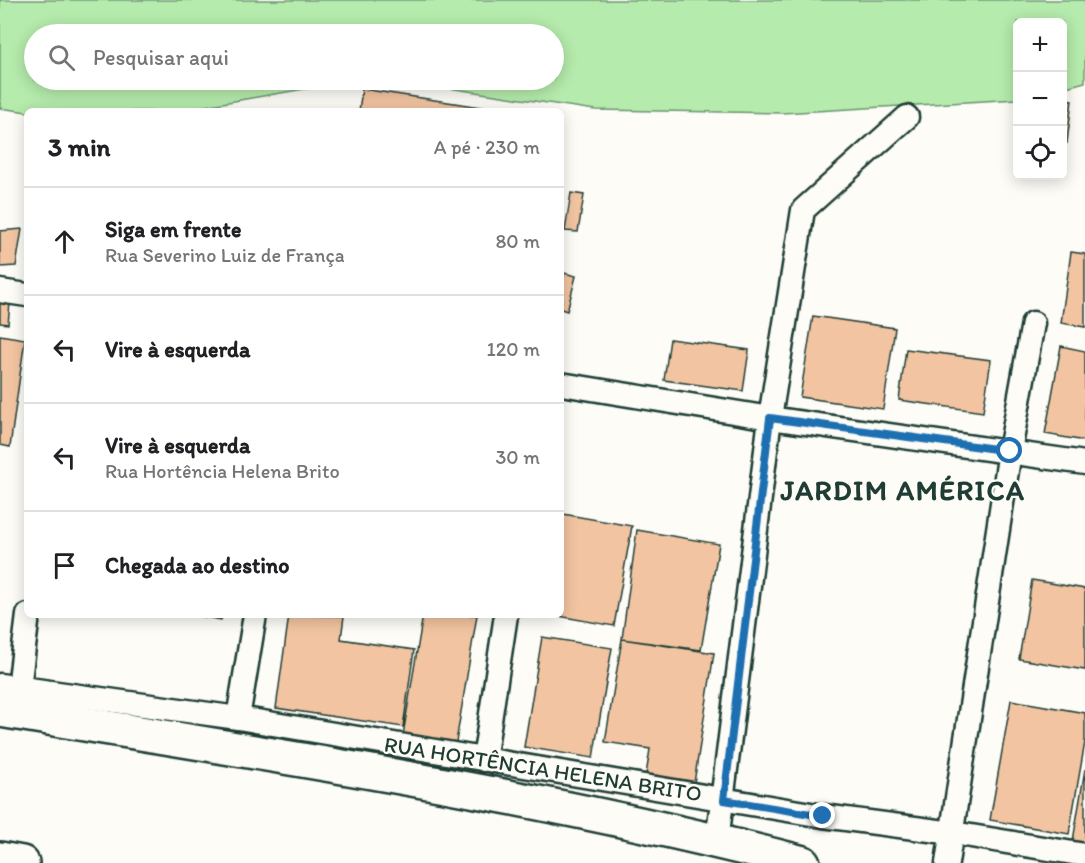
<!DOCTYPE html>
<html lang="pt">
<meta charset="utf-8">
<style>
body{margin:0;font-family:Itim,sans-serif;background:#f6f6f6;color:#202124}
.controls{position:absolute;right:18px;top:18px;display:grid;overflow:hidden;border-radius:9px;box-shadow:0 3px 15px #0003}
.controls button{width:54px;height:54px;display:grid;place-items:center;padding:0;border:0;border-bottom:2px solid #e0e0e0;background:#fff;color:#202124;font:30px sans-serif}
.stop{position:absolute;width:18px;height:18px;margin:-14px;border:4px solid #1f6fb2;border-radius:50%;background:#fff}
.stop.end{background:#1f6fb2;border-color:#fff;box-shadow:0 2px 6px #0008}
.list{margin:0;padding:0;list-style:none}
h2{display:flex;justify-content:space-between;align-items:center;height:78px;margin:0;padding:0 24px;font-size:26px}
h2 small{font-size:20px;font-weight:400;color:#757577}
.list li{display:grid;grid-template-columns:39px 1fr auto;gap:18px;align-items:center;box-sizing:border-box;height:108px;padding:0 24px;border-top:2px solid #e0e0e0}
.list b{display:block;font-size:22px;white-space:nowrap}
.list p{margin:0;font-size:20px;white-space:nowrap;color:#757577}
.list em{font-size:20px;font-style:normal;color:#757577}
.icon{flex:none;width:33px;height:33px;fill:none;stroke:currentColor;stroke-width:2;stroke-linecap:round;stroke-linejoin:round}
.map{position:relative;flex:none;width:1085px;height:863px;overflow:hidden}
.search{position:absolute;background:#fff;box-shadow:0 3px 15px #0003;left:24px;top:24px;width:540px;height:66px;display:flex;align-items:center;gap:15px;box-sizing:border-box;padding:0 21px;border-radius:33px;color:#757577;font-size:22px}
.panel{position:absolute;background:#fff;box-shadow:0 3px 15px #0003;left:24px;top:108px;width:540px;height:510px;border-radius:9px}
.map>svg:first-child{display:block}
.green{fill:#b5ebac;stroke:#6a9470;stroke-width:1.5}
.building{fill:#f2c4a1;stroke:#1f3d34;stroke-width:1.5}
.lines{fill:none;stroke-linecap:round;stroke-linejoin:round}
.minor-casing{stroke:#1f3d34;stroke-width:27}
.highway-casing{stroke:#1f3d34;stroke-width:38}
.minor{stroke:#fdfcf7;stroke-width:22}
.highway{stroke:#fdfcf7;stroke-width:33}
.route{stroke:#1f6fb2;stroke-width:8}
.labels{text-anchor:middle;dominant-baseline:central;stroke-width:4.5;stroke-linejoin:round;paint-order:stroke}
.street-label{font-size:22px;fill:#1f3d34;stroke:#fdfcf7}
.district-label{font-size:28px;font-weight:bold;letter-spacing:1.5px;fill:#1f3d34;stroke:#fdfcf7}
</style>
<div class="map">
<svg width="1085" height="863" viewBox="0 0 1085 863">
<rect width="100%" height="100%" fill="#fdfcf7"/>
<filter id="ink" filterUnits="userSpaceOnUse"><feTurbulence type="fractalNoise" baseFrequency=".0167" numOctaves="2"/><feDisplacementMap in="SourceGraphic" scale="12" xChannelSelector="R" yChannelSelector="G"/><feConvolveMatrix kernelMatrix="1 2 1 2 8 2 1 2 1" color-interpolation-filters="sRGB"/></filter>
<g filter="url(#ink)">
<path class="green" d="M0 0H1085V82L1063 88 1062 22H1018L1017 99 782 113 595 110 394 80H554V34H34V80H357L176 111 27 112 0 108Z"/>
<path class="building" d="M362 89 507 111H359Z
M1062 99 1072 100 1067 143 1062 142Z
M571 193 584 195 578 232 565 231Z
M22 229 16 266 0 267V231Z
M1071 252 1085 254V327L1061 323Z
M564 273 576 276 567 311 561 309Z
M0 302 10 303 8 324 0 323Z
M813 316 895 328 883 409 800 397Z
M0 335 25 339 10 447 0 445Z
M670 339 749 350 743 391 664 380Z
M1061 346 1085 351V441L1045 434Z
M906 349 991 360 983 412 899 400Z
M563 514 632 526 614 626 553 615H561Z
M637 530 719 544 701 650 622 639Z
M1032 580 1085 589V670L1019 659Z
M193 615H222L221 620Z
M289 615 344 616 341 639 414 650 403 727 276 708Z
M423 615H477L456 742 403 735Z
M542 637 612 648 593 758 524 747Z
M622 639 714 653 694 783 646 775 650 749 605 742Z
M1011 700 1085 713V742L1069 834 990 820Z
M1085 769V843L1073 841Z"/>
<g class="lines">
<g class="minor-casing">
<path id="minor" d="M0 291 27 295
M561 384 770 418 1085 463
M0 685 238 718 823 816 953 833 1085 855
M19 688 28 615
M238 718 255 615
M484 760 506 615
M717 841 770 418 803 210 907 117
M947 863 1010 451 1033 323"/>
</g>
<g class="highway-casing">
<path id="highway" d="M0 710C269 755 539 794 803 863
M0 859 22 863"/>
</g>
<use href="#minor" class="minor"/>
<use href="#highway" class="highway"/>
</g>
</g>
<g class="lines" filter="url(#ink)">
<path class="route" d="M823 816 724 800 770 418 1010 451"/>
</g>
<g class="labels">
<g class="street-label">
<text transform="translate(543 769) rotate(9)">RUA HORTÊNCIA HELENA BRITO</text>
</g>
<g class="district-label">
<text x="903" y="490">JARDIM AMÉRICA</text>
</g>
</g>
</svg>
<div class="controls">
<button>+</button>
<button>−</button>
<button><svg class="icon" aria-label="locate" viewBox="0 0 24 24"><circle cx="12" cy="12" r="6"/><path d="M12 2v4M12 18v4M2 12h4M18 12h4"/></svg></button>
</div>
<div class="stop" style="left:1010px;top:451px"></div>
<div class="stop end" style="left:823px;top:816px"></div>
<div class="search"><svg class="icon" aria-label="search" viewBox="0 0 24 24"><circle cx="10" cy="10" r="6"/><path d="M15 15l6 6"/></svg>Pesquisar aqui</div>
<section class="panel">
<h2>3 min<small>A pé · 230 m</small></h2>
<ul class="list">
<li><svg class="icon" aria-label="ahead" viewBox="0 0 24 24"><path d="M12 20V5M6 11l6-6 6 6"/></svg><div><b>Siga em frente</b><p>Rua Severino Luiz de França</p></div><em>80 m</em></li>
<li><svg class="icon" aria-label="left" viewBox="0 0 24 24"><path d="M17 20v-9H6M10 6l-5 5 5 5"/></svg><div><b>Vire à esquerda</b></div><em>120 m</em></li>
<li><svg class="icon" aria-label="left" viewBox="0 0 24 24"><path d="M17 20v-9H6M10 6l-5 5 5 5"/></svg><div><b>Vire à esquerda</b><p>Rua Hortência Helena Brito</p></div><em>30 m</em></li>
<li><svg class="icon" aria-label="arrive" viewBox="0 0 24 24"><path d="M6 21V4h12l-3 4 3 4H6"/></svg><div><b>Chegada ao destino</b></div></li>
</ul>
</section>
</div>
